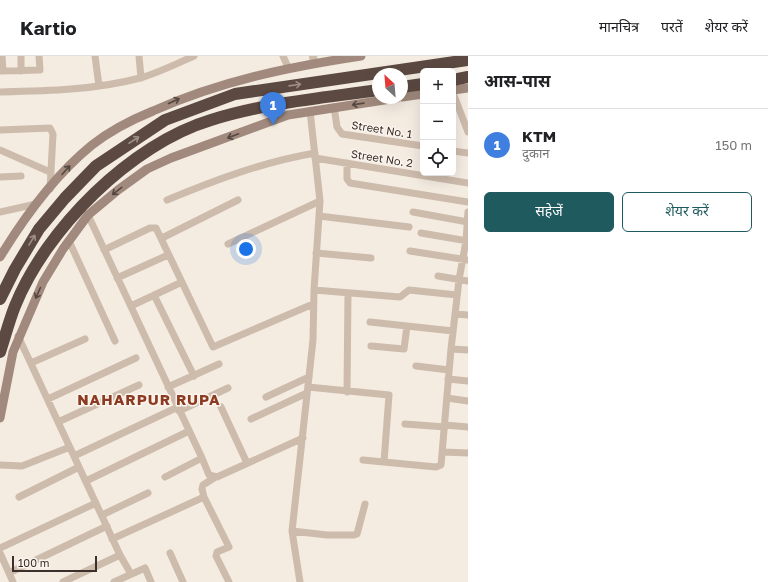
<!DOCTYPE html>
<html lang="hi">
<meta charset="utf-8">
<style>
body{margin:0;font-family:"Golos Text","Noto Sans Devanagari",sans-serif;background:#f6f6f6;color:#202124}
.controls{position:absolute;right:12px;top:12px;display:grid;overflow:hidden;border-radius:6px;box-shadow:0 4px 16px #0002}
.controls button{width:36px;height:36px;display:grid;place-items:center;padding:0;border:0;border-bottom:1px solid #e0e0e0;background:#fff;color:#202124;font:20px sans-serif}
.compass{position:absolute;left:372px;top:12px;width:36px;height:36px;border-radius:50%;background:#fff;box-shadow:0 4px 16px #0002;rotate:334deg}
.scale{position:absolute;left:12px;bottom:10px;width:85px;box-sizing:border-box;padding-left:4px;border:2px solid #3b302b;border-top:0;font-size:11px;line-height:14px;white-space:nowrap;color:#3b302b;-webkit-text-stroke:3px #fbf5ee;paint-order:stroke}
.you{position:absolute;left:246px;top:193px;width:14px;height:14px;margin:-10px;border:3px solid #fff;border-radius:50%;background:#1a73e8;box-shadow:0 0 0 6px #1a73e833}
.badge{display:grid;place-items:center;width:26px;height:26px;border-radius:50%;background:#1f5a5e;color:#fff;font-size:13px;font-weight:700}
.pin{position:absolute;translate:-50% -33px;filter:drop-shadow(0 1px 2px #0008)}
.pin::after{content:'';position:absolute;top:21px;width:14px;height:12px;background:inherit;clip-path:polygon(0 0,100% 0,50% 100%)}
.list{margin:0;padding:0;list-style:none}
h2{display:flex;justify-content:space-between;align-items:center;height:52px;margin:0;padding:0 16px;font-size:17px}
h2 small{font-size:13px;font-weight:400;color:#757577}
.list li{display:grid;grid-template-columns:26px 1fr auto;gap:12px;align-items:center;box-sizing:border-box;height:72px;padding:0 16px;border-top:1px solid #e0e0e0}
.list b{display:block;font-size:15px;white-space:nowrap}
.list p{margin:0;font-size:13px;white-space:nowrap;color:#757577}
.list em{font-size:13px;font-style:normal;color:#757577}
.actions{display:flex;gap:8px;padding:12px 16px}
.actions a{flex:1;padding:9px 0;border:1px solid #1f5a5e;border-radius:6px;text-align:center;font-size:14px;color:#1f5a5e}
.actions .main{background:#1f5a5e;color:#fff}
.icon{flex:none;width:22px;height:22px;fill:none;stroke:currentColor;stroke-width:2;stroke-linecap:round;stroke-linejoin:round}
.map{position:relative;flex:none;width:468px;height:526px;overflow:hidden}
header{display:flex;align-items:center;gap:24px;box-sizing:border-box;height:56px;padding:0 20px;background:#fff;border-bottom:1px solid #e0e0e0}
header strong{font-size:19px}
nav{display:flex;gap:22px;margin-inline-start:auto;font-size:14px}
main{display:flex}
aside{flex:1;background:#fff}
.map>svg:first-child{display:block}
.lines{fill:none;stroke-linecap:round;stroke-linejoin:round}
.minor{stroke:#cdbbac;stroke-width:7}
.tertiary{stroke:#cdbbac;stroke-width:8}
.secondary{stroke:#a18a7d;stroke-width:9}
.motorway{stroke:#5c4a42;stroke-width:12}
.oneway{stroke:#9c8e87}
.oneway2{stroke:#544640}
.labels{text-anchor:middle;dominant-baseline:central;stroke-width:3;stroke-linejoin:round;paint-order:stroke}
.street-label{font-size:11px;fill:#3b302b;stroke:#fbf5ee}
.district-label{font-size:15px;font-weight:bold;letter-spacing:1px;fill:#8c3b22;stroke:#fbf5ee}
</style>
<header>
<strong>Kartio</strong>
<nav><a>मानचित्र</a><a>परतें</a><a>शेयर करें</a></nav>
</header>
<main>
<div class="map">
<svg width="468" height="526" viewBox="0 0 468 526">
<rect width="100%" height="100%" fill="#f4ebe1"/>
<g class="lines">
<path class="minor" d="M2 0 3 15
M21 0V15
M95 0 99 30
M139 0 141 22
M283 0 288 11
M0 15 40 14 39 0
M0 36C46 35 95 34 140 22 158 17 176 8 194 0
M453 37 468 76
M334 51 337 71 342 78 423 90
M0 74 50 72 53 78 50 133
M0 94 50 116
M453 95 468 97
M315 102 468 127
M347 107V123L350 127 468 146
M0 121 21 120
M167 144C215 124 263 106 315 97
M0 156 36 148
M413 156 468 166
M88 159 202 402 209 419 217 421 303 382
M319 160 409 171
M421 177 468 185
M162 182 238 144
M69 185 115 285
M228 188 320 145
M104 194 150 172H156L213 291 313 248
M410 195 468 204
M316 197 371 202
M438 220 468 225
M117 222 168 199
M314 234 400 241 409 234 457 239
M154 239 194 320
M131 250 182 226
M455 258 468 259
M370 266 453 275
M18 280 120 499 131 518
M371 290 404 293 407 270
M451 293 468 294
M31 307 85 283
M416 310 449 314
M448 323 468 325
M168 331 219 308
M308 331 389 339 384 406
M347 336 348 237
M266 341 309 321
M447 342 468 345
M48 343 136 302
M221 351 247 407
M179 355 228 332
M251 363 307 337
M58 366 139 329
M405 368 445 371
M445 369 468 371
M443 396 468 397
M74 400 178 351
M363 404 436 411 441 409 451 293 459 224 466 185 468 156
M0 409 22 410 70 391
M165 421 202 402
M214 422 203 429 202 433 204 441 229 491 217 496 216 500 229 526
M86 425 189 375
M19 441 79 411
M102 459 148 437
M292 475 327 479H354L357 478 365 448
M112 483 204 441
M0 492 96 447
M0 497 13 526
M170 497 183 526
M9 517 107 470
M63 526 120 499
M114 526 145 512 151 526
M300 526 292 475 313 284 314 234 320 145 310 55"/>
<path class="tertiary" d="M313 0 314 7"/>
<path class="secondary" d="M453 34 468 32
M402 41 423 38
M0 201C25 160 55 119 92 89 111 74 131 64 153 55 220 25 288 11 361 0
M0 362 13 296 43 226 63 193 88 159 118 134 147 113 171 102 288 59 397 42"/>
<path class="motorway" d="M453 24 468 21
M402 31 423 28
M0 243 15 213 39 173 65 142 96 110 165 64 235 38 468 4
M0 296C5 281 9 265 15 250 46 173 131 88 211 64 265 47 322 42 378 34"/>
</g>
<defs><path id="oneway-shaft" d="M-6 0H5M1.5-3L5.5 0L1.5 3" fill="none" stroke-width="1.6" stroke-linecap="round" stroke-linejoin="round"/></defs>
<g class="oneway">
<use href="#oneway-shaft" transform="translate(295 29) rotate(-8)"/>
<use href="#oneway-shaft" transform="translate(134 84) rotate(-33)"/>
<use href="#oneway-shaft" transform="translate(32 184) rotate(-59)"/>
</g>
<g class="oneway2">
<use href="#oneway-shaft" transform="translate(174 45) rotate(-24)"/>
<use href="#oneway-shaft" transform="translate(358 48) rotate(172)"/>
<use href="#oneway-shaft" transform="translate(233 80) rotate(159)"/>
<use href="#oneway-shaft" transform="translate(66 114) rotate(-48)"/>
<use href="#oneway-shaft" transform="translate(117 135) rotate(142)"/>
<use href="#oneway-shaft" transform="translate(38 237) rotate(114)"/>
</g>
<g class="labels">
<g class="street-label">
<text transform="translate(382 73) rotate(9)">Street No. 1</text>
<text transform="translate(382 102) rotate(9)">Street No. 2</text>
</g>
<g class="district-label">
<text x="149" y="343">NAHARPUR RUPA</text>
</g>
</g>
</svg>
<div class="controls">
<button>+</button>
<button>−</button>
<button><svg class="icon" aria-label="locate" viewBox="0 0 24 24"><circle cx="12" cy="12" r="6"/><path d="M12 2v4M12 18v4M2 12h4M18 12h4"/></svg></button>
</div>
<svg class="compass" viewBox="-18 -18 36 36"><path d="M0-13l5 13h-10z" fill="#e53935"/><path d="M0 13l5-13h-10z" fill="#757577"/></svg>
<div class="scale">100 m</div>
<div class="you"></div>
<div class="pin badge" style="left:273px;top:69px;background:#3f7fe0">1</div>
</div>
<aside>
<h2>आस-पास<small></small></h2>
<ul class="list">
<li><span class="badge" style="background:#3f7fe0">1</span><div><b>KTM</b><p>दुकान</p></div><em>150 m</em></li>
</ul>
<div class="actions"><a class="main">सहेजें</a><a>शेयर करें</a></div>
</aside>
</main>
